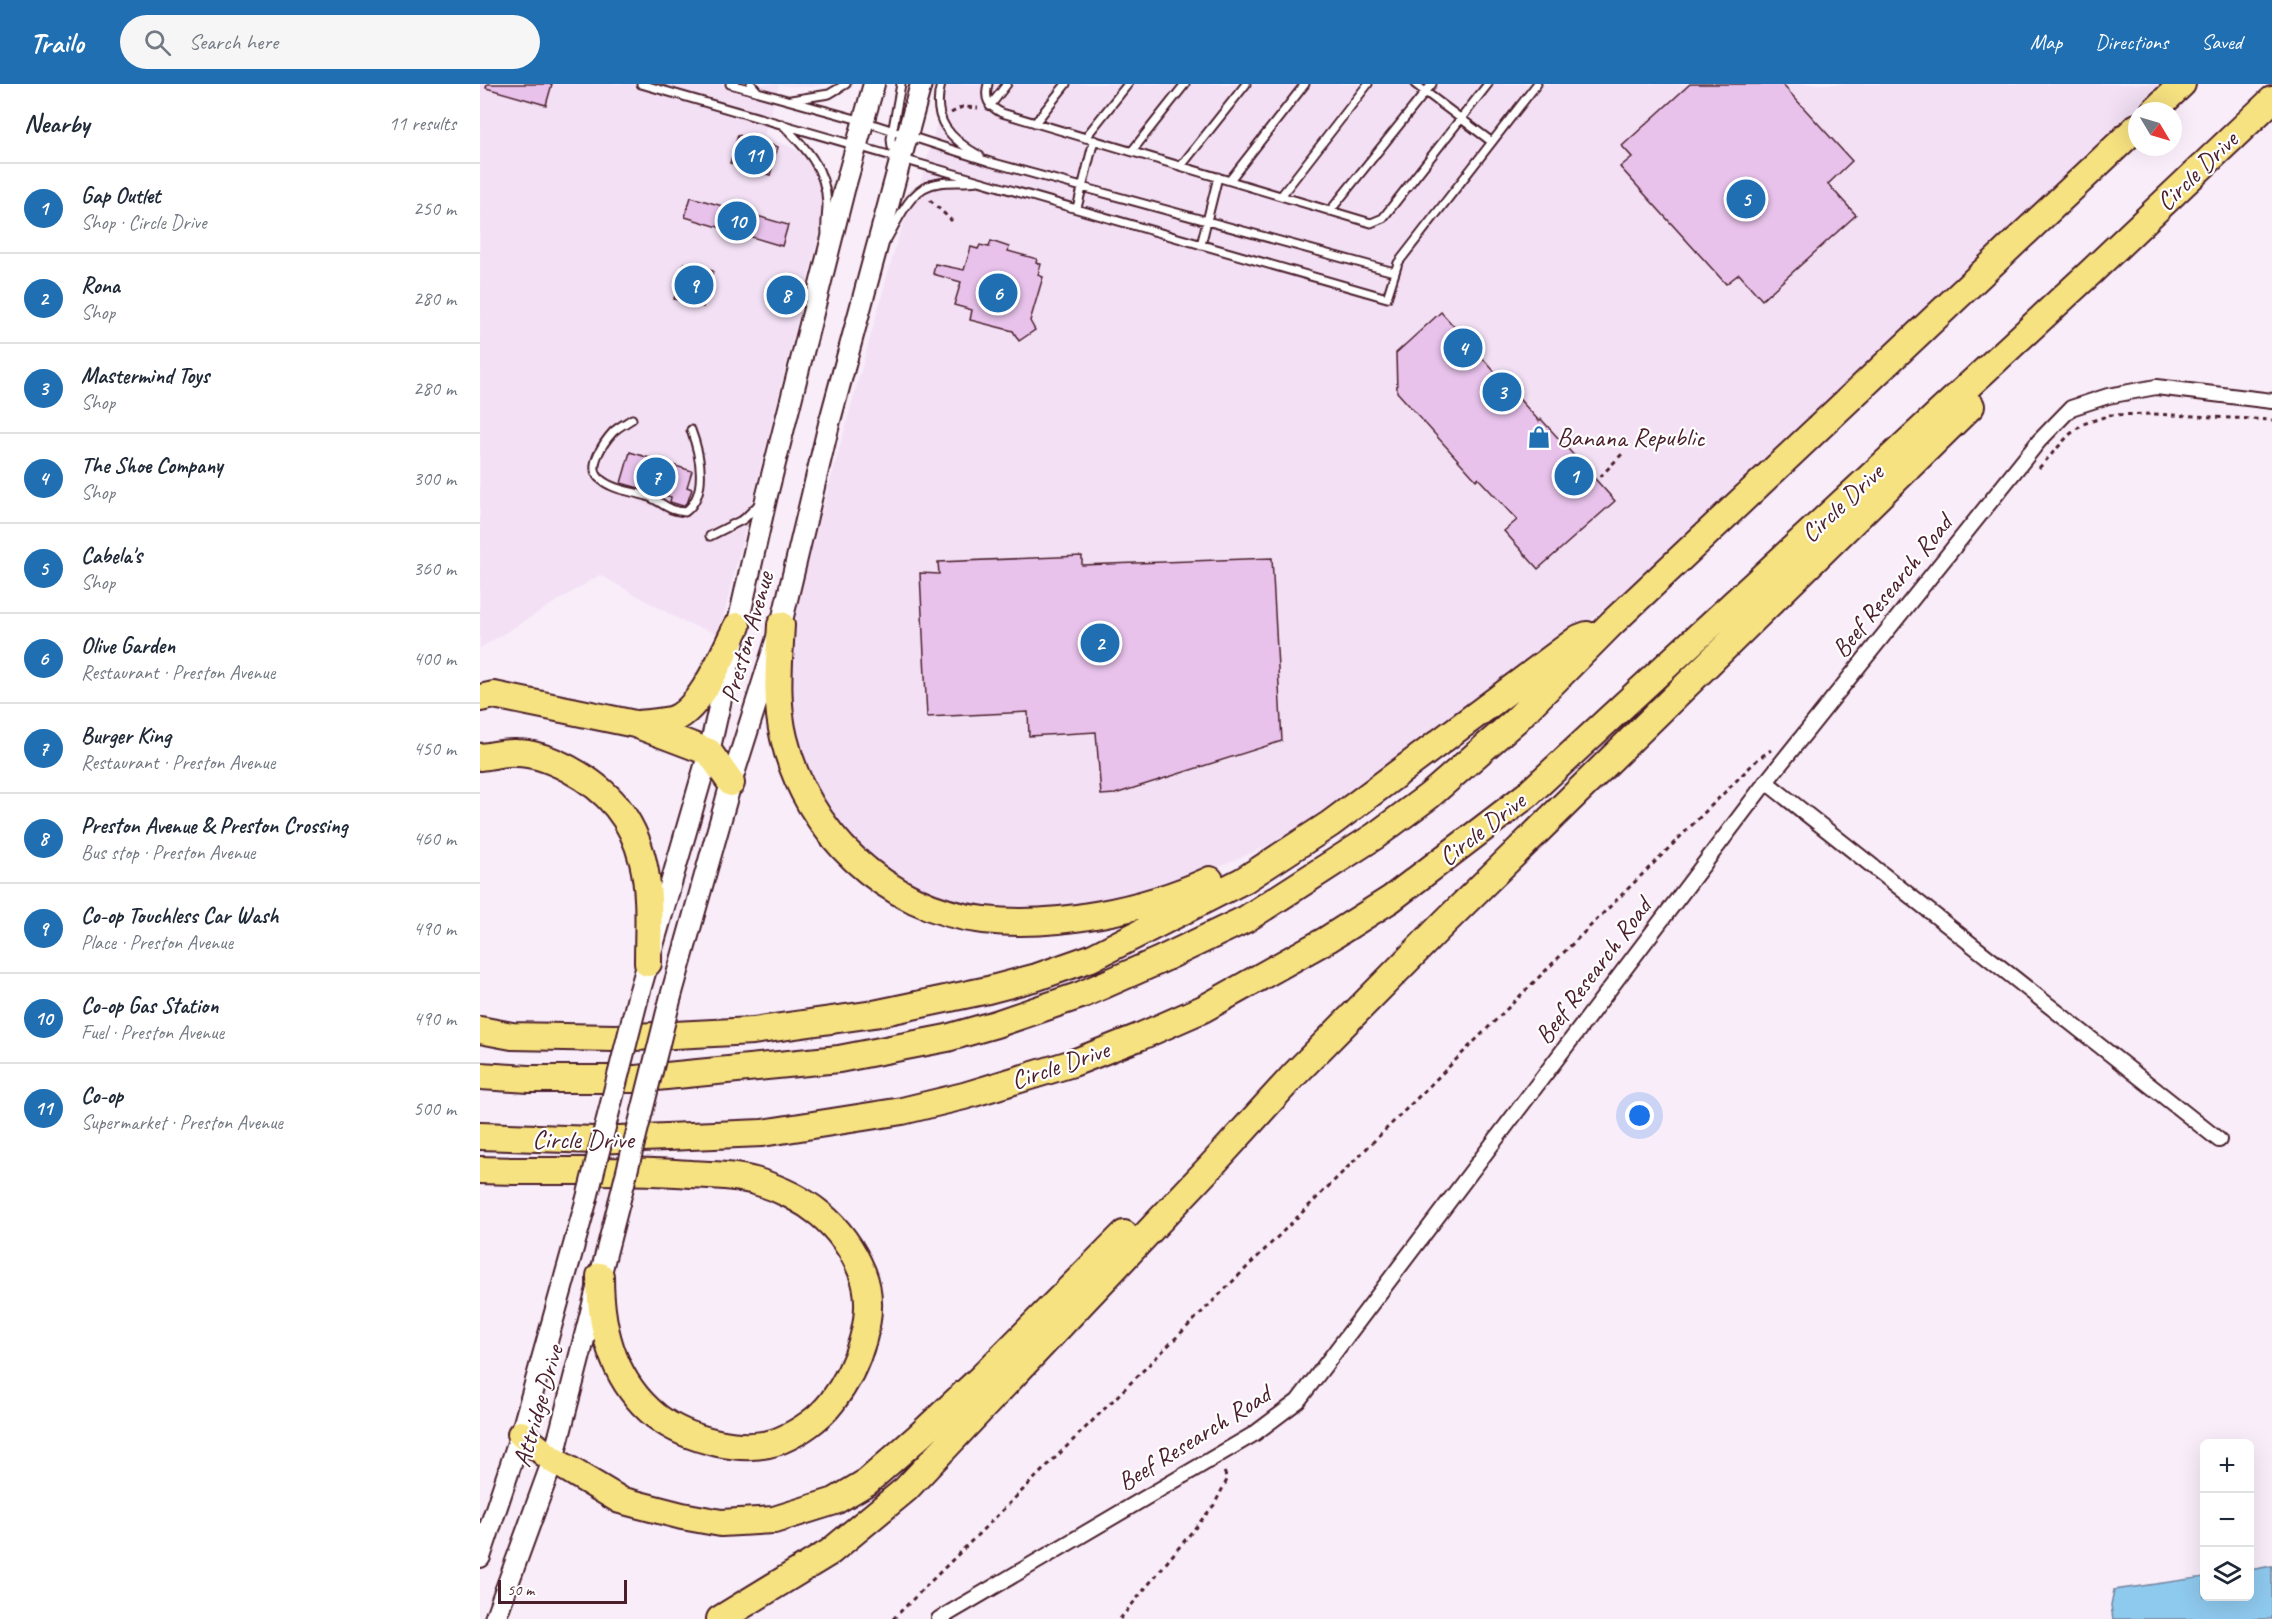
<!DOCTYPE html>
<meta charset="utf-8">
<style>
body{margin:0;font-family:Caveat,sans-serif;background:#f6f6f7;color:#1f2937}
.controls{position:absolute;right:18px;bottom:18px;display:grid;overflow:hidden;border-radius:9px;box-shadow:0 6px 24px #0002}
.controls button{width:54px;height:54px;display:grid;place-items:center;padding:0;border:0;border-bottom:2px solid #e0e1e3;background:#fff;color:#1f2937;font:30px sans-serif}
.compass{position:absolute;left:1648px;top:18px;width:54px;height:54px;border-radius:50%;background:#fff;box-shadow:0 6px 24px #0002;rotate:128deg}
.scale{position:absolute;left:18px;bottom:15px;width:129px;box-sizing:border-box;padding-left:6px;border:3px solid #4a1f2b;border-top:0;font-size:16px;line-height:21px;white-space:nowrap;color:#4a1f2b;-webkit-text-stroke:4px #fff;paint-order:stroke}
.you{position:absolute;left:1160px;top:1032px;width:21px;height:21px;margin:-15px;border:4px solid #fff;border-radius:50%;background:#1a73e8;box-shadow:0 0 0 9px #1a73e833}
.badge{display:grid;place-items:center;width:39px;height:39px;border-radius:50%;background:#1f6fb2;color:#fff;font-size:20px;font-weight:700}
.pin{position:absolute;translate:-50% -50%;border:3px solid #fff;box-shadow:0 2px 6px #0006}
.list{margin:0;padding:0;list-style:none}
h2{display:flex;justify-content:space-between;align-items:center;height:78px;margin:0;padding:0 24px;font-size:26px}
h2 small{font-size:20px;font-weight:400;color:#747a83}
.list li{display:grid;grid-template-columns:39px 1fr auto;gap:18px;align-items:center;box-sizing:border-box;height:90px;padding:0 24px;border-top:2px solid #e0e1e3}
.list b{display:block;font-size:22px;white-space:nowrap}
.list p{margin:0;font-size:20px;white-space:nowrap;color:#747a83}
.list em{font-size:20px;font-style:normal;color:#747a83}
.icon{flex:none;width:33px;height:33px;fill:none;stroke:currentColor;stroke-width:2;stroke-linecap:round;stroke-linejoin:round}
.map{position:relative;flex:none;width:1792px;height:1535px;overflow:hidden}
header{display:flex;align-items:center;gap:36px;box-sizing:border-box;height:84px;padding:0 30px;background:#1f6fb2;color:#fff}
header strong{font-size:28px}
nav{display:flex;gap:33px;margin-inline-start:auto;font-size:21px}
.search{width:420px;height:54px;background:#f6f6f7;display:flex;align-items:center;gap:15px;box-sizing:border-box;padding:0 21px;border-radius:33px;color:#747a83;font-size:22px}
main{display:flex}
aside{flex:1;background:#fff}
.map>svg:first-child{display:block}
.built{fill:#f3e0f5}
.water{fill:#8ec9ee;stroke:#7385a0;stroke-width:1.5}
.building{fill:#e8c2eb;stroke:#4a1f2b;stroke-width:1.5}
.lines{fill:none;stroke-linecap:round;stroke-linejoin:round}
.service-casing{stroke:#4a1f2b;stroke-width:11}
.minor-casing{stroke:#4a1f2b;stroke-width:18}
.secondary-casing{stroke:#4a1f2b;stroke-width:24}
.motorway-casing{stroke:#4a1f2b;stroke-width:30}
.path{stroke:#4a1f2b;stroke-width:3;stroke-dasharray:4.5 4.5;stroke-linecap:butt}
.service{stroke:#fff;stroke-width:7}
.minor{stroke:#fff;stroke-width:14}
.secondary{stroke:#fff;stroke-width:20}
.motorway{stroke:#f7e281;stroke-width:26}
.secondary-bridge-casing{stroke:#4a1f2b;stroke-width:24;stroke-linecap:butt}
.secondary-bridge{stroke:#fff;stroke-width:20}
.labels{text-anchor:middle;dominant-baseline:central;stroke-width:4.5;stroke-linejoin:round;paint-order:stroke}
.street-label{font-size:26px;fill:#4a1f2b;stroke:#fff}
.poi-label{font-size:26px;fill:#4a1f2b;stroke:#fff;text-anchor:start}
</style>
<header>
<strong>Trailo</strong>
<div class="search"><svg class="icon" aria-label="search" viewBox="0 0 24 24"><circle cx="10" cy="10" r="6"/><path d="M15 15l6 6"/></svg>Search here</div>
<nav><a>Map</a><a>Directions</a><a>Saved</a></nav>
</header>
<main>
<aside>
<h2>Nearby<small>11 results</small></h2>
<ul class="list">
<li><span class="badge">1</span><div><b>Gap Outlet</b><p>Shop · Circle Drive</p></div><em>250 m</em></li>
<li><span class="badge">2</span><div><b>Rona</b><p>Shop</p></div><em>280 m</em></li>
<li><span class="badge">3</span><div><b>Mastermind Toys</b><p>Shop</p></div><em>280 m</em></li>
<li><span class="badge">4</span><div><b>The Shoe Company</b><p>Shop</p></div><em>300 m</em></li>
<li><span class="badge">5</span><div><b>Cabela's</b><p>Shop</p></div><em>360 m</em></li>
<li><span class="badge">6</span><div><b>Olive Garden</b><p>Restaurant · Preston Avenue</p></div><em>400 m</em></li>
<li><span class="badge">7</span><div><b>Burger King</b><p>Restaurant · Preston Avenue</p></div><em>450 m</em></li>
<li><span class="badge">8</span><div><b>Preston Avenue &amp; Preston Crossing</b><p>Bus stop · Preston Avenue</p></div><em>460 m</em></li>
<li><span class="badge">9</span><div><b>Co-op Touchless Car Wash</b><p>Place · Preston Avenue</p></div><em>490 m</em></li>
<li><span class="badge">10</span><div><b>Co-op Gas Station</b><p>Fuel · Preston Avenue</p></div><em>490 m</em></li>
<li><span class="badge">11</span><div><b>Co-op</b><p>Supermarket · Preston Avenue</p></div><em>500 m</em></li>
</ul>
</aside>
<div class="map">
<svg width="1792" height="1535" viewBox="0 0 1792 1535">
<rect width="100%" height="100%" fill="#f8edf9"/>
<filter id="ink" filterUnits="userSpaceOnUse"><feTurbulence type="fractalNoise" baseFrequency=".0167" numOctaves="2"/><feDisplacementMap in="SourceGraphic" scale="12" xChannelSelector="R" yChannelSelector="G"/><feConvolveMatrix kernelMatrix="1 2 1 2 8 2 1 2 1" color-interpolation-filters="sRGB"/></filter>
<g filter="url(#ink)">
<path class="built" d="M0 0H345L331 3 299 1 284 52 308 62 321 69 332 80 342 104 343 134 239 550 206 539 120 491 0 564Z
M468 0H1687L1159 495 1092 552 840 735 800 756 719 792 679 807 554 831 465 822 383 776 315 678 308 561 313 531 417 157 427 131 434 121Z"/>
<path class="water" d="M1792 1482V1535H1633L1631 1521 1634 1506 1724 1493V1512H1770V1486Z"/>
<path class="building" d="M7 0H72L66 21 6 4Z
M1210 0H1302L1372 77 1348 100 1376 131 1282 216 1259 190 1246 200 1140 83 1152 73 1142 62Z
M258 51 298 63 290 91 250 79Z
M211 113 308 141 302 162 205 133Z
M511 157 529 163 528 167 557 175 556 179 561 180 558 191 563 193 550 237 555 246 539 257 533 247 490 236 492 226 474 221 481 198 453 190 455 180 484 186 491 163 498 165 500 161 509 163Z
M204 179 233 187 223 223 194 215Z
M961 228 1059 337 1061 335 1135 417 1058 485 1024 447 1037 436 998 394 996 396 917 308 916 269Z
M150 368 212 387 207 403 212 405 208 417 203 422 190 418 191 413 141 399Z
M602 472V481L792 474 802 657 635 710 621 711 616 648 549 652 548 628 447 633 440 489 459 490 458 478Z"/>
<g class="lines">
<g class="service-casing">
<path id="service" d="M161 0 907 214 918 179 1057 0
M250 0 276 7
M271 0 278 8 383 37 510 78 914 188
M461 0C451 36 470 55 500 72
M508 0C504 15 508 22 522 29L891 139 903 134 1008 0
M935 0 1012 58
M311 16 349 10 366 0
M510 22 527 0
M555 39 586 0
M302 40C326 64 346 84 347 120 347 130 345 139 346 149
M605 54 648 0
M652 67 705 0
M419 72 412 63 411 55 421 0
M701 82 766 0
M750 96 825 0
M801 112 888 0
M597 124 614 56
M850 127 952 0
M407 155C420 133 431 102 459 99 472 97 484 99 497 97
M721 161 738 93
M152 335C146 339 138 343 133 348 124 358 107 382 119 394 132 406 151 407 167 412 183 418 187 427 205 428 229 410 220 370 211 346
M230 452 264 435 279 420"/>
</g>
<g class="minor-casing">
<path id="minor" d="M1286 698 1739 1056
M459 1535 774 1350 818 1317 1286 698 1559 357 1591 324 1628 312 1676 303 1792 317"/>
</g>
<g class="secondary-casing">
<path id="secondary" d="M191 912 251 699 301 541 349 340 441 0
M158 913 229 668 287 411 364 106 394 0
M0 1473 41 1350 106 1118
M15 1535 73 1376 139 1119"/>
</g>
<g class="motorway-casing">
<path id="motorway" d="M1674 27 1702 0
M301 541C299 578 295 618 304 654 326 748 406 825 504 836 576 844 665 826 730 796
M0 614 14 611 155 640 229 668 251 699
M158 640C169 639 181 638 191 636 220 628 244 568 257 542
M0 673C12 672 25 668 36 669 55 669 72 676 89 685 128 706 152 733 163 778 171 811 168 846 168 879
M0 946 32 952 135 954 273 947 394 930 508 906 557 893 611 874 764 796 850 740 1099 554 1107 551
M0 992 49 995H156L359 975 467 954 516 940 601 911 678 877 766 835 895 752 949 712 1035 637 1132 539 1657 43
M0 1052 115 1056 282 1049 422 1027 484 1012 593 979 659 953 723 925 848 855 911 815 1047 711 1611 188 1792 16
M0 1086C70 1089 141 1084 211 1090 232 1091 255 1091 275 1097 325 1112 362 1139 382 1188 399 1229 377 1285 352 1318 340 1334 320 1348 301 1356 282 1364 258 1363 238 1359 215 1354 194 1346 176 1332 133 1297 120 1245 120 1192
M41 1350 73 1376 140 1416 202 1432 241 1439 294 1436 355 1417 387 1398 438 1353 501 1294 644 1150
M240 1535 350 1468 426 1405 731 1082 813 992 965 838 1491 322"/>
</g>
<path class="path" d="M471 29 482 23 498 24
M450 116 472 137
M1559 384 1589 351 1603 340 1630 331 1673 330 1792 336
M1120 393 1143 369
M413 1535 1200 753 1278 675 1291 666
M640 1535 734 1421 747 1396 743 1384"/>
<use href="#service" class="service"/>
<use href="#minor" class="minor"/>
<use href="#secondary" class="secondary"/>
<use href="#motorway" class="motorway"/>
<g class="secondary-bridge-casing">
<path id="secondary-bridge" d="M106 1118 158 913
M139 1119 191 912"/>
</g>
<use href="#secondary-bridge" class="secondary-bridge"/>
</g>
</g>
<defs>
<g id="shop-bare" transform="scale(1.8)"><path d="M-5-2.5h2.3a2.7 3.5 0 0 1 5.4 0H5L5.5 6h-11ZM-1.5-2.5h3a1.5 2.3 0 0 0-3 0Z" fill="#1f6fb2" stroke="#fff" stroke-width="2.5" paint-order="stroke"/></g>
</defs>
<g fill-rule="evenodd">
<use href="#shop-bare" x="1059" y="353"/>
</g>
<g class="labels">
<g class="street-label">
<text transform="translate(1717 87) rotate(-44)">Circle Drive</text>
<text transform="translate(1362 419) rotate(-43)">Circle Drive</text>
<text transform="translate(1412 502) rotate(-51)">Beef Research Road</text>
<text transform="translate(267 553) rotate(-74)">Preston Avenue</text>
<text transform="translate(1002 745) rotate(-38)">Circle Drive</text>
<text transform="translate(1113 887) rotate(-53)">Beef Research Road</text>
<text transform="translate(580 981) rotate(-19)">Circle Drive</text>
<text x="103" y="1055">Circle Drive</text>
<text transform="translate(58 1322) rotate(-74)">Attridge Drive</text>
<text transform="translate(714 1354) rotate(-32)">Beef Research Road</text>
</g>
<g class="poi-label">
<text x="1077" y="353">Banana Republic</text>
</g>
</g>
</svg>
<div class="controls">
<button>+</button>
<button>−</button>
<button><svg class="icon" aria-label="layers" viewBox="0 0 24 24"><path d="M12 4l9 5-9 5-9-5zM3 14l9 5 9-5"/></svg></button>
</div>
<svg class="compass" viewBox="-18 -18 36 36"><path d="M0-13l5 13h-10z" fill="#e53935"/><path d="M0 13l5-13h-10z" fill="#747a83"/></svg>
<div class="scale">50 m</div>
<div class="you"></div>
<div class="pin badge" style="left:1094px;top:392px">1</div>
<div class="pin badge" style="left:620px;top:559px">2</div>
<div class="pin badge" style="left:1022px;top:308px">3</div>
<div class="pin badge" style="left:983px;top:264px">4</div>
<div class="pin badge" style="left:1266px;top:115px">5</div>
<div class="pin badge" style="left:518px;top:209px">6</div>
<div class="pin badge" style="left:176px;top:393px">7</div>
<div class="pin badge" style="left:306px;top:211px">8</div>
<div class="pin badge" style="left:214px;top:201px">9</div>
<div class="pin badge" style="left:257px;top:137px">10</div>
<div class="pin badge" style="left:274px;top:71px">11</div>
</div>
</main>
